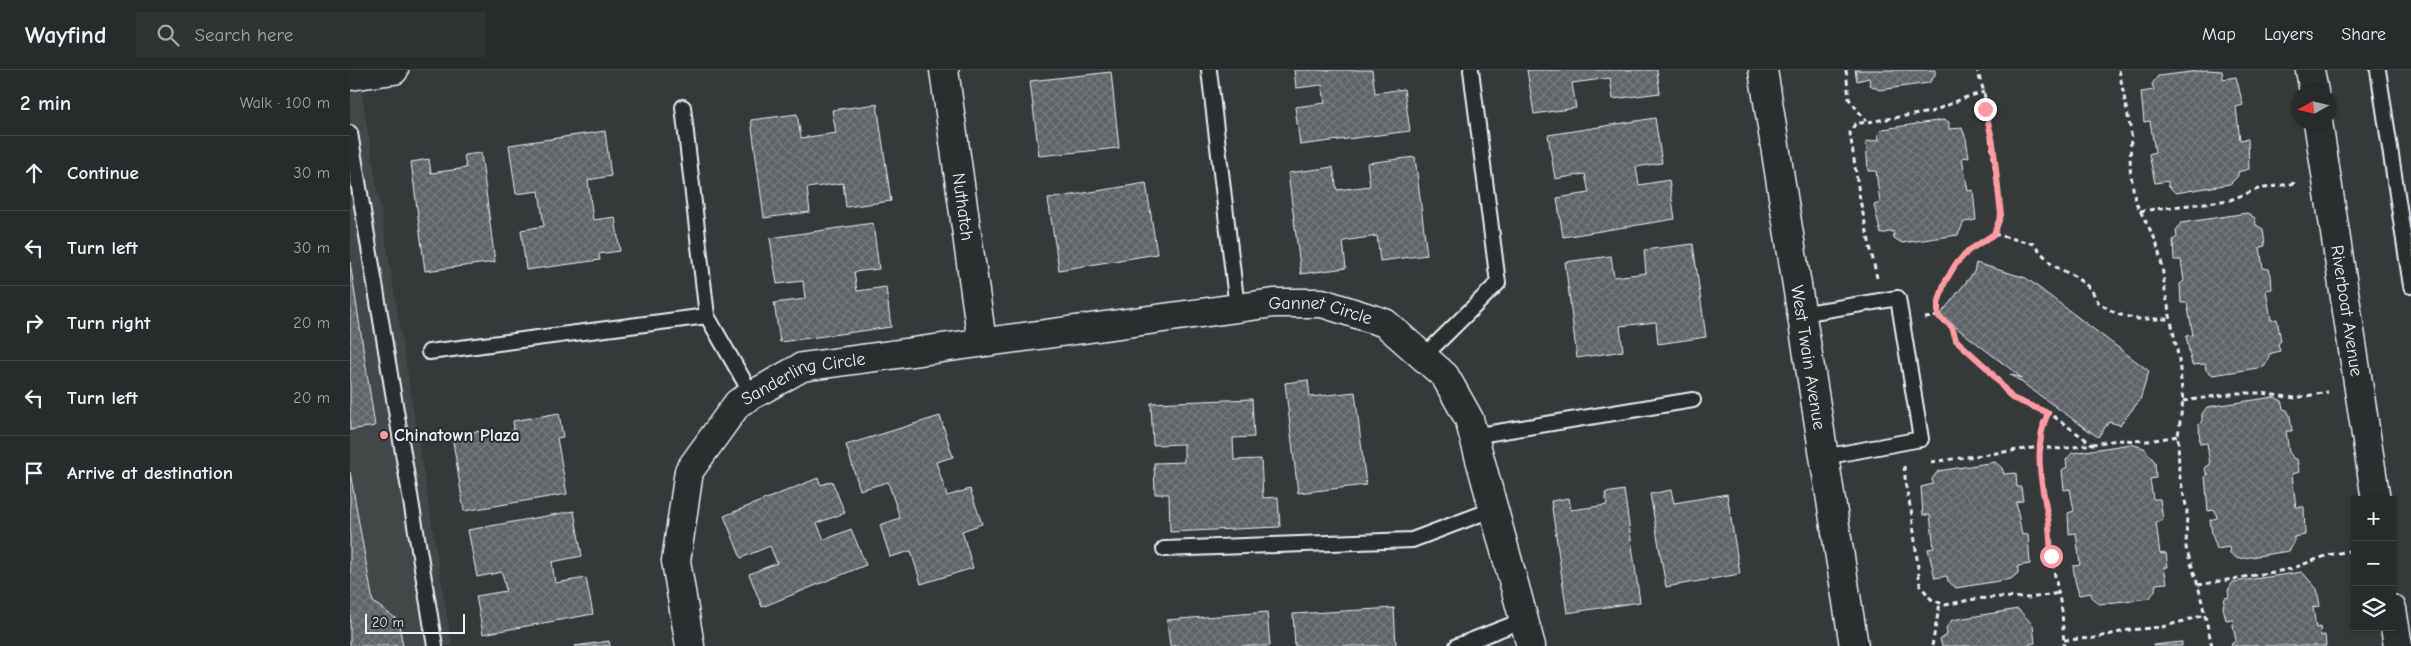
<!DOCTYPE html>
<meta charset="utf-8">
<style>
body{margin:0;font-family:"Comic Neue",sans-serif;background:#303334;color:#f1f3f6}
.controls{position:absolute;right:15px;bottom:15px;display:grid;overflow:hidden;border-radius:0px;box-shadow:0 1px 4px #0004}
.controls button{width:45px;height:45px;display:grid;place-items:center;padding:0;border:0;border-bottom:1px solid #444748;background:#282b2c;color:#f1f3f6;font:25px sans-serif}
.compass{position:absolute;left:1941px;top:15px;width:45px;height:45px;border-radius:50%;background:#282b2c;box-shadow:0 1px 4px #0004;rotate:262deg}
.scale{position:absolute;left:15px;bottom:12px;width:100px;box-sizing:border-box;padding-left:5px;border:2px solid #e8f1f8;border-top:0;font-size:14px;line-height:18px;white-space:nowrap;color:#e8f1f8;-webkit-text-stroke:4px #2a2d2e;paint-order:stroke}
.stop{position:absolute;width:15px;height:15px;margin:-11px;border:4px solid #ff9aa2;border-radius:50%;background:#fff}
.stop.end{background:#ff9aa2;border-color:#fff;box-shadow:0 1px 5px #0008}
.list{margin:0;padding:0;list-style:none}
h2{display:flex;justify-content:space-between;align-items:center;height:65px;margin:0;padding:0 20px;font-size:21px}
h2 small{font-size:16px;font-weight:400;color:#a5a7a9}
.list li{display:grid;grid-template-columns:32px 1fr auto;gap:15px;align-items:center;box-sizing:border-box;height:75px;padding:0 20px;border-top:1px solid #444748}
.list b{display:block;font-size:19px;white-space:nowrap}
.list em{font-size:16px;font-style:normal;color:#a5a7a9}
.icon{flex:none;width:28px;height:28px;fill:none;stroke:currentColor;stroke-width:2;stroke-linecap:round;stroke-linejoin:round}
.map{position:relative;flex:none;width:2061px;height:576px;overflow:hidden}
header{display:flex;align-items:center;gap:30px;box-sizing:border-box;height:70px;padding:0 25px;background:#282b2c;border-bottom:1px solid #444748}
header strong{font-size:24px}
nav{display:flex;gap:28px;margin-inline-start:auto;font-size:18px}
.search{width:350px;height:45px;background:#303334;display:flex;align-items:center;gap:12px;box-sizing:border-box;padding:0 18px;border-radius:0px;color:#a5a7a9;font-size:19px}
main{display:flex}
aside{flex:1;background:#282b2c}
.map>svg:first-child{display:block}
.built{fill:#424647}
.building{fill:url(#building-cross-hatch);stroke:#e8f1f8}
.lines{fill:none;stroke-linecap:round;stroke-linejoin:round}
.lane-casing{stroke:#e8f1f8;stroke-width:18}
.street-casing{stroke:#e8f1f8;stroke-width:31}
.secondary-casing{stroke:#e8f1f8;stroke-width:31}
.path{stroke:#e8f1f8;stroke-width:3;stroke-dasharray:5 4;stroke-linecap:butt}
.lane{stroke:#2a2d2e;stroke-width:14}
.street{stroke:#2a2d2e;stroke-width:28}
.secondary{stroke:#2a2d2e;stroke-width:28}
.route{stroke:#ff9aa2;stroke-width:6}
.poi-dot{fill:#ff9aa2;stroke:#2a2d2e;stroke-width:2}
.labels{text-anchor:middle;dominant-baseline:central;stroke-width:4;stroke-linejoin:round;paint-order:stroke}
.street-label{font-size:18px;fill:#e8f1f8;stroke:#2a2d2e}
.poi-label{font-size:18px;font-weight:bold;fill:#e8f1f8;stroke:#2a2d2e;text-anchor:start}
</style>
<header>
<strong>Wayfind</strong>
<div class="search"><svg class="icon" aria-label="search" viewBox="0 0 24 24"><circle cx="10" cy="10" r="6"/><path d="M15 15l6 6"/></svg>Search here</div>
<nav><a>Map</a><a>Layers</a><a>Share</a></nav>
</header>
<main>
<aside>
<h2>2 min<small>Walk · 100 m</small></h2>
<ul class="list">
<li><svg class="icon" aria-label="ahead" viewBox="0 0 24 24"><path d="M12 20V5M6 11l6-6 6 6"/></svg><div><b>Continue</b></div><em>30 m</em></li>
<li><svg class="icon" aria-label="left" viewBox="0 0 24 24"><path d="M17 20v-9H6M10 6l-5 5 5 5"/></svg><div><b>Turn left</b></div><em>30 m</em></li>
<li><svg class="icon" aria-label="right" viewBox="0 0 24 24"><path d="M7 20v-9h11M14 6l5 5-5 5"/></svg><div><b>Turn right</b></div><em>20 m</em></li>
<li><svg class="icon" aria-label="left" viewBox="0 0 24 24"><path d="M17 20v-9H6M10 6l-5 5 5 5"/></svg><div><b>Turn left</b></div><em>20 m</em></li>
<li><svg class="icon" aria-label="arrive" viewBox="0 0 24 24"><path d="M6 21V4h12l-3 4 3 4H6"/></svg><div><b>Arrive at destination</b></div></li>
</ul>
</aside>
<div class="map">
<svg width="2061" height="576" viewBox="0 0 2061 576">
<defs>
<pattern id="building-cross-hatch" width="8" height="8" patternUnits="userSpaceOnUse" patternTransform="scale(1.25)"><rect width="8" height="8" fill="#5f6365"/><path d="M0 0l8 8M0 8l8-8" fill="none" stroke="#767a7c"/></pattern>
</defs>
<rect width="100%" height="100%" fill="#35393a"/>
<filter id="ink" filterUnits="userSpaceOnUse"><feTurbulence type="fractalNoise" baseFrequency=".02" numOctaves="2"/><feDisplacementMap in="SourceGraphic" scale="10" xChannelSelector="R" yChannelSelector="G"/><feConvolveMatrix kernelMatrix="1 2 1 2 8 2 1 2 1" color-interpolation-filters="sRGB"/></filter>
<g filter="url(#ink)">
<path class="built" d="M0 0H8L102 576H0Z"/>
<path class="building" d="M944 0H1022L1025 23 1054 19 1060 61 950 75 945 37 975 33 972 15 946 18Z
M1177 0H1307L1310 23 1263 29 1260 8 1222 13 1226 38 1184 44Z
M1505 0H1585V5L1579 13 1529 20 1520 15 1519 8 1507 11Z
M1857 0 1872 1 1873 9 1886 7 1893 35 1886 37 1890 70 1898 69 1899 99 1888 102V106L1880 114 1826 123 1818 116V111L1805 113 1799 84 1805 82 1800 51 1794 52 1791 22 1804 20 1802 14 1808 6Z
M761 2 769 78 689 86 680 11Z
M527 34 541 131 496 137 493 113 457 118 460 142 414 148 401 50 447 44 451 68 486 63 482 40Z
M1305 48 1312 93 1286 97 1289 115 1319 110 1325 149 1213 167 1207 128 1239 123 1235 104 1205 109 1198 65Z
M1593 50 1599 52V59L1612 58 1616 69 1619 87 1612 88 1618 121 1623 120 1626 150 1614 152 1608 165 1552 173 1544 168 1543 161 1531 164 1524 135 1530 133 1526 101H1518L1516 72 1529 70 1528 64 1533 59Z
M255 61 261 106 238 110 243 150 265 147 270 181 249 184 250 190 176 200 171 160 194 156 189 121 166 124 159 75Z
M131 83 145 192 75 201 61 92 79 89 81 103 116 98 114 85Z
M1065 87 1077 185 1030 191 1027 166 993 171 996 198 951 204 938 103 983 97 987 120 1020 116 1017 93Z
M796 113 807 184 709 200 698 129Z
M1897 143 1905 148 1906 155 1913 159 1915 176 1910 177 1913 198 1919 199 1921 205 1922 219 1916 220 1921 250 1927 249 1931 271 1928 274 1930 281 1919 284V289L1914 297 1863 305 1856 300 1855 294 1842 295 1836 266 1843 265 1837 233H1831L1830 214 1834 211 1831 190H1824L1823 170 1827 167 1826 161 1831 153Z
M523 153 529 199 504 202 507 221 536 217 541 257 430 272 424 233 455 229 453 211 427 214 420 168Z
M1343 174 1356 267 1308 274 1306 252 1270 256 1273 281 1227 288 1215 192 1261 186 1264 207 1296 203 1294 180Z
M0 192 25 356 0 360Z
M1626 193 1676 208 1799 301 1790 330 1770 355 1759 352 1748 367 1745 365 1660 304 1672 308 1590 245 1624 202Z
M958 310 960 327 1005 322 1016 415 948 423 935 313Z
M1924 327 1932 331 1933 339 1937 340 1940 346 1942 361H1936L1939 382 1944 389H1947L1949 402 1942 404 1946 437H1954L1955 465 1944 467V473L1939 481 1888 489 1880 483 1879 477 1867 479 1862 464 1860 450 1867 448 1865 440 1858 441 1855 406 1859 404H1856L1855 397 1860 395 1857 373 1850 374 1849 354 1852 351V344L1857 337Z
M902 329 904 367 883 368 884 390 911 389 913 428 928 427 930 457 820 462 819 424H805L804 393 834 392V374L803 375 801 333Z
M209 343 213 367 207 368 217 424 114 441 102 365 138 360 139 364 164 360 163 351Z
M590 346 603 387 586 392 597 426 620 419 632 454 612 461 623 498 571 514 561 481 540 487 530 455 550 448 538 412 510 420 496 375Z
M1781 374 1794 378 1805 392 1806 408 1800 409 1803 429H1810L1813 450 1806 452 1810 484 1816 483 1818 497H1814L1817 513 1806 514 1805 520 1800 528 1749 534 1742 528 1741 523 1729 525 1725 510 1723 496 1730 495 1726 463 1719 464 1718 443 1724 441 1720 419 1714 420 1712 400 1717 397 1716 390 1722 383Z
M1645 392 1652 398 1654 404 1666 403 1667 417H1671L1673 431 1666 432 1672 465 1678 464 1680 494 1668 496V503L1661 509 1606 518 1598 511 1597 506 1585 508 1578 479 1584 478 1580 445H1573L1571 417 1583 414 1582 409 1588 401Z
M0 402 23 532 48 550 53 576H0Z
M468 408 471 415 482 411 495 443 467 453 474 470 501 459 516 495 412 537 399 504 427 493 420 476 391 488 374 446Z
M1274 420 1290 532 1217 543 1201 431 1219 428 1221 440 1257 435 1255 423Z
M1321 420 1324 433 1377 424 1390 504 1316 517 1300 424Z
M224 441 232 486 202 492 205 513 236 508 243 544 133 564 126 526 156 521 152 502 127 507 118 460Z
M1952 502 1967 519 1970 536 1963 537 1966 558 1970 557 1971 566 1975 565 1976 576H1881L1882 572 1886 571 1882 549 1876 550 1873 537 1875 528 1879 527 1878 520 1883 512Z
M1044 538 1046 576H945L943 544Z
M1668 539 1683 555 1685 573 1679 574V576H1592L1590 569 1597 564 1596 558 1602 550Z
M917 542 920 576H820L817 550Z
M259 571 260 576H225Z
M1832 572V576H1803V575Z"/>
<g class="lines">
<g class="lane-casing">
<path id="lane" d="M859 0 887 238
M2028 0 2061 216
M333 37 357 246 402 325
M0 63 85 576
M1451 244 1548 228 1571 369 1474 387
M79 282 357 246
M1073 287 1148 213 1121 0
M1123 366 1343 330
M814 479 1062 470 1144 439
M1107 576 1174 550"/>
</g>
<g class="street-casing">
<g id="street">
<path id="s1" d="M594 0 632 272"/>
<path d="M1960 0 1964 22"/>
<path id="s2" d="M1968 52 2026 430"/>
<path d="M2042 539 2048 576"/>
<path id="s3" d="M340 576 326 491 339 401 388 333 452 297 924 233H972L1035 253 1095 306 1119 349 1181 576"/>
</g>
</g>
<g class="secondary-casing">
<g id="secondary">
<path id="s4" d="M1413 0 1504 576"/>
<path d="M0 6 44 0"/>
</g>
</g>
<path class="path" d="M1496 0 1499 29 1516 51
M1769 0 1781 62 1780 98 1785 131 1806 171 1812 195 1815 221 1829 290 1833 331 1828 366 1829 403 1837 440 1836 478 1848 515 1862 576
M1790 141 1880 130 1908 119 1946 113
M1644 164 1684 174 1702 195 1724 206 1740 218 1749 233 1767 244 1787 249H1821
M1527 208 1510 130 1500 63 1505 54 1581 42 1614 28 1634 22
M1588 246C1588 222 1599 197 1618 181 1625 175 1638 171 1644 164 1648 159 1649 151 1651 145L1634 22 1627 0
M1575 248 1588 246 1602 257 1606 270 1638 299 1662 328 1699 343 1742 374
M1833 331 1887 323H1911L1945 328 1978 322
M1699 343 1692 355 1690 393 1698 448 1701 486 1712 541 1714 576
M1581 392 1690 377 1711 379 1768 370 1798 371 1828 366
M1554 396 1556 417 1562 445 1570 515 1581 529 1595 535 1625 529 1650 527 1680 528 1709 523
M1848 515 1941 499 1978 485 2005 480
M1714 570 1744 568 1779 560 1812 557 1855 545
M1582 576 1590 533"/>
<use href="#lane" class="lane"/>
<use href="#street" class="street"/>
<use href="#secondary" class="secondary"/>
</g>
</g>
<g class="lines" filter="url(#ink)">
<path class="route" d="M1635 39 1643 73 1651 145 1644 164 1618 181 1605 195 1594 214 1588 234V246L1602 257 1606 270 1638 299 1662 328 1698 343C1683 375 1691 414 1698 447 1700 459 1700 473 1701 486"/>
</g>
<circle class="poi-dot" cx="34" cy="365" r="5"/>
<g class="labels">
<g class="street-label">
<text stroke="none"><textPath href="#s1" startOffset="138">Nuthatch</textPath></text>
<text stroke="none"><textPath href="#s2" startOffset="191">Riverboat Avenue</textPath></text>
<text stroke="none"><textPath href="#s3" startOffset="858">Gannet Circle</textPath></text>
<text stroke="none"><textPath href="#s4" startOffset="291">West Twain Avenue</textPath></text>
<text stroke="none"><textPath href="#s3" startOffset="332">Sanderling Circle</textPath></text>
</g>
<g class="poi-label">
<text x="44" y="365">Chinatown Plaza</text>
</g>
</g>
</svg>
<div class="controls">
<button>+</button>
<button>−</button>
<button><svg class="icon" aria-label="layers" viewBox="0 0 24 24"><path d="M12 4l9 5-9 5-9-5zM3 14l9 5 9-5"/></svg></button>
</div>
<svg class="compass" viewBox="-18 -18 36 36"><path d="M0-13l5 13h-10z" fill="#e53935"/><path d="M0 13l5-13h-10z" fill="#a5a7a9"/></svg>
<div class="scale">20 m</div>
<div class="stop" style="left:1701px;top:486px"></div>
<div class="stop end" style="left:1635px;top:39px"></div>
</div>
</main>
